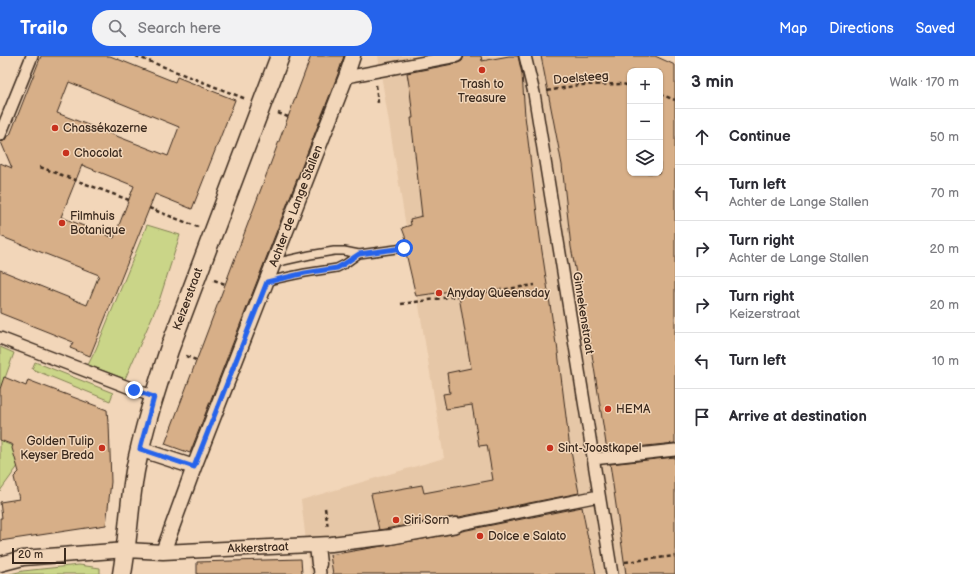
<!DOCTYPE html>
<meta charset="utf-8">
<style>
body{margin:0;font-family:"Balsamiq Sans",sans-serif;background:#f2f2f3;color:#2b2b33}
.controls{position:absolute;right:12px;top:12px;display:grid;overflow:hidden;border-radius:8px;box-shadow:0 1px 3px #0004}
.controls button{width:36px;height:36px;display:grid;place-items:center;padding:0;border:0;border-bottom:1px solid #e1e1e2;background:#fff;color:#2b2b33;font:20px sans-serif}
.scale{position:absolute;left:12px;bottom:10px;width:54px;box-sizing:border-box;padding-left:4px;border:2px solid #3b2a1e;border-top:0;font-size:11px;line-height:14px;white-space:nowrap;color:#3b2a1e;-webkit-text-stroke:3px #f2d6b9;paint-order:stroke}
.stop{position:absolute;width:12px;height:12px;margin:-9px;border:3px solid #2563eb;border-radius:50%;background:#fff}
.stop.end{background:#2563eb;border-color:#fff;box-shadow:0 1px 4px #0008}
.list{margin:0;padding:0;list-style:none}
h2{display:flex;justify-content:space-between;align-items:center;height:52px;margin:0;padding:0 16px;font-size:17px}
h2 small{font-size:13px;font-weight:400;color:#7c7c81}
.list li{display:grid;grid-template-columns:26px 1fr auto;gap:12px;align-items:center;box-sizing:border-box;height:56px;padding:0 16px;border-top:1px solid #e1e1e2}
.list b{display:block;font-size:15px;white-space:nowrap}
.list p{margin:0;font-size:13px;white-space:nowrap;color:#7c7c81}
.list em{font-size:13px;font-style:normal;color:#7c7c81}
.icon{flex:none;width:22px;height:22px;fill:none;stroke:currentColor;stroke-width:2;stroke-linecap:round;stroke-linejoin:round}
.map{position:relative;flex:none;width:675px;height:518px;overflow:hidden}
header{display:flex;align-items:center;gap:24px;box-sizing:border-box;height:56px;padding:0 20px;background:#2563eb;color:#fff}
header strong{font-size:19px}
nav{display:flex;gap:22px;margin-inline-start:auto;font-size:14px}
.search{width:280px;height:36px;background:#f2f2f3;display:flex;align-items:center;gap:10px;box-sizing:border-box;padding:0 14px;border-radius:22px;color:#7c7c81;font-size:15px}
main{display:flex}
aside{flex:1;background:#fff}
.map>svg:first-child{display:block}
.built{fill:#e6c7a7}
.green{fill:#cad588;stroke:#828053}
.building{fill:#d7af88;stroke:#3b2a1e;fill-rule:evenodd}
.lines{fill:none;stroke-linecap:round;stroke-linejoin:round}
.service-casing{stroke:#3b2a1e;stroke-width:10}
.pedestrian-casing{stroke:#3b2a1e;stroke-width:14}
.minor-casing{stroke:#3b2a1e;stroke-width:17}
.tertiary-casing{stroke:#3b2a1e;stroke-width:21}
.path{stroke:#3b2a1e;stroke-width:2.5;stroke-dasharray:4 3;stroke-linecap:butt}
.service{stroke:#f2d6b9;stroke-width:7}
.pedestrian{stroke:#f2d6b9;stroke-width:11}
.minor{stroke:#f2d6b9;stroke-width:14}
.tertiary{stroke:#f2d6b9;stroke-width:18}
.route{stroke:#2563eb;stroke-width:5}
.poi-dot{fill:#c8321e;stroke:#f2d6b9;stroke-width:1.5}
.labels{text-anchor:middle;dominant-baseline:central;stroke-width:3;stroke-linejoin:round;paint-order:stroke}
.street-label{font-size:12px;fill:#3b2a1e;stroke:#f2d6b9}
.poi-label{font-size:12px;fill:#3b2a1e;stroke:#f2d6b9;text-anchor:start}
</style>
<header>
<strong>Trailo</strong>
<div class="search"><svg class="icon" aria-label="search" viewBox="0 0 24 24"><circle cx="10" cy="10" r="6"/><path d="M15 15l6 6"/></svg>Search here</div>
<nav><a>Map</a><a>Directions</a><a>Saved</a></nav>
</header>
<main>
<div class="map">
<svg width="675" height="518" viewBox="0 0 675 518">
<rect width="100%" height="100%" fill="#f2d6b9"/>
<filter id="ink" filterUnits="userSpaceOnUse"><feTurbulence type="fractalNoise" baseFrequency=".025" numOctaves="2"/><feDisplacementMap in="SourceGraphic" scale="8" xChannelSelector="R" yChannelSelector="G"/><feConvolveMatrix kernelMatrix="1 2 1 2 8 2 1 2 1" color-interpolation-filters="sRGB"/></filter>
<g filter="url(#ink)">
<path class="built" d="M378 0H598L602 68 673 518H310L301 444 444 402Z"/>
<path class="green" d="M147 169 180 179 159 245 125 323 88 309 96 293Z
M0 291 14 297 0 336Z
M35 306 113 337 110 345 32 313Z
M0 376 8 379 5 387 23 394 21 406 0 435Z
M79 509 100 512V518H10L23 515Z"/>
<path class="building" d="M41 0H110L175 26 177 21 235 44 192 153 155 138 90 300 70 292 73 286 0 257V214L87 249 99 219 0 180V107L12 112 1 86 4 85 7 81 10 79ZM69 26 179 71 168 100 57 57ZM82 109 134 130 114 182 61 161Z
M311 0H344L338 18 190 397 165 388Z
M464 0H481L482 5 509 0H518L522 18 525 60 540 182 556 288H557L569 385 579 437 459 461H454L379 474 371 438 422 429 424 437 493 424 487 389 479 390 472 349 446 353 443 338 450 337 447 317 471 312 458 234 416 240 406 197 409 195V191L402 172 411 169 410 163 422 160 411 62H413L410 35 407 17 458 7 462 5Z
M541 0H655L675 9V387L607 394 590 286 587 271H586L571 191 562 109ZM630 15H660V117H630Z
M4 321 26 330 28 324 107 354 108 367H109L111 426 106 469 0 485V462H2L0 446 19 443 14 421 19 416 12 392 13 389 0 384V333Z
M675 401V518H626L610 408Z
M582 451 588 483H589L596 518H333L330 499 458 477 462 475Z
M301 503 302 518H197V506Z"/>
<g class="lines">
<g class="service-casing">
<path id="service" d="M274 207 310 199 334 195H344L359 198 404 192
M267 225 305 217 337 212 345 208 359 198"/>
</g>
<g class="pedestrian-casing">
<path id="pedestrian" d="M525 0 534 37 612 518
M346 21 457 0
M0 79 32 0
M0 282 154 341
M593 403 675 394
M456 469 599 440
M319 508 320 518"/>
</g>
<g class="minor-casing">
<path id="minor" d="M139 393 194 411
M317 490 319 508
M163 496 194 411 346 21 353 0
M0 508 23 502 126 494 163 496 331 488 390 481 456 469"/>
</g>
<g class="tertiary-casing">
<path id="tertiary" d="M122 518C128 484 129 449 135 415 143 374 156 334 169 294L280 0"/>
</g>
<path class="path" d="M136 0 246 43
M376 29 378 47
M547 35 579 29 623 28 630 30
M660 38 675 44
M278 57 288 61
M40 111 129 144
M149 152 198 171
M214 224 225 228
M401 248 535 229
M186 300 196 304
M325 452 328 472
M625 506 675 500"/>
<use href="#service" class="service"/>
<use href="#pedestrian" class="pedestrian"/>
<use href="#minor" class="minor"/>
<use href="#tertiary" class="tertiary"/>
</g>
</g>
<g class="lines" filter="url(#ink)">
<path class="route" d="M134 334 154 341 140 393 194 411 267 226 305 217 337 212 344 208 359 198 404 192"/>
</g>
<g class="poi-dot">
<circle cx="482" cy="14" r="4"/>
<circle cx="55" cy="72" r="4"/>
<circle cx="66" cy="97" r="4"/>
<circle cx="62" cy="167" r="4"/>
<circle cx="439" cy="237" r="4"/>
<circle cx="608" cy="353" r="4"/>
<circle cx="102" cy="392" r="4"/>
<circle cx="550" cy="392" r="4"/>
<circle cx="396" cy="464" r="4"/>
<circle cx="480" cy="480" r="4"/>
</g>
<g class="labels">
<g class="street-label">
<text transform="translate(581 22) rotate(-5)">Doelsteeg</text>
<text transform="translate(296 150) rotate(-69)">Achter de Lange Stallen</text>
<text transform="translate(188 243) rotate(-70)">Keizerstraat</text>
<text transform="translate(583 257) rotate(81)">Ginnekenstraat</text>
<text transform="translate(258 492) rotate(-2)">Akkerstraat</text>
</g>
<g class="poi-label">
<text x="482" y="28" text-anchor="middle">Trash to<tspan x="482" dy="14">Treasure</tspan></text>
<text x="63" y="72">Chassékazerne</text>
<text x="74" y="97">Chocolat</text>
<text x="70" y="160">Filmhuis<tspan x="70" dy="14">Botanique</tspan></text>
<text x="447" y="237">Anyday Queensday</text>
<text x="616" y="353">HEMA</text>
<text x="94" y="385" text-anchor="end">Golden Tulip<tspan x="94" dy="14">Keyser Breda</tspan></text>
<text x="558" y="392">Sint-Joostkapel</text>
<text x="404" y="464">Siri Sorn</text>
<text x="488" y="480">Dolce e Salato</text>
</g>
</g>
</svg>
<div class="controls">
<button>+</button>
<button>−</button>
<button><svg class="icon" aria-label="layers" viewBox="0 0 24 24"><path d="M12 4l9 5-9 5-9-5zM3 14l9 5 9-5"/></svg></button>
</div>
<div class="scale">20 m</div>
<div class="stop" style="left:404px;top:192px"></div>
<div class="stop end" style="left:134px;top:334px"></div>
</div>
<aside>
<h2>3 min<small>Walk · 170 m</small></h2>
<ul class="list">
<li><svg class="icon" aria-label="ahead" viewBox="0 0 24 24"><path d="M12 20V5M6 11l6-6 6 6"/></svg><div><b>Continue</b></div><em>50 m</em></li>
<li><svg class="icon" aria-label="left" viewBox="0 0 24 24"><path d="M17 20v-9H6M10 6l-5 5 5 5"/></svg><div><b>Turn left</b><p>Achter de Lange Stallen</p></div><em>70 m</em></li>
<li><svg class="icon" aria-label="right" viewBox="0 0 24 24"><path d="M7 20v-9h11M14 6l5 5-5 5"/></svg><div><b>Turn right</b><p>Achter de Lange Stallen</p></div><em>20 m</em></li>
<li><svg class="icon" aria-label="right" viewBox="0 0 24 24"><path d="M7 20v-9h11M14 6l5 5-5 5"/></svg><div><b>Turn right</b><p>Keizerstraat</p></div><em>20 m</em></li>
<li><svg class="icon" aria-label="left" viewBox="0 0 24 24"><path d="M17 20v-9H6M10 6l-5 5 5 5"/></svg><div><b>Turn left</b></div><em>10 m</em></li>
<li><svg class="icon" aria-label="arrive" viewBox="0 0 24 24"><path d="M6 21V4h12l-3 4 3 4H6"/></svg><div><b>Arrive at destination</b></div></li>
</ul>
</aside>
</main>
